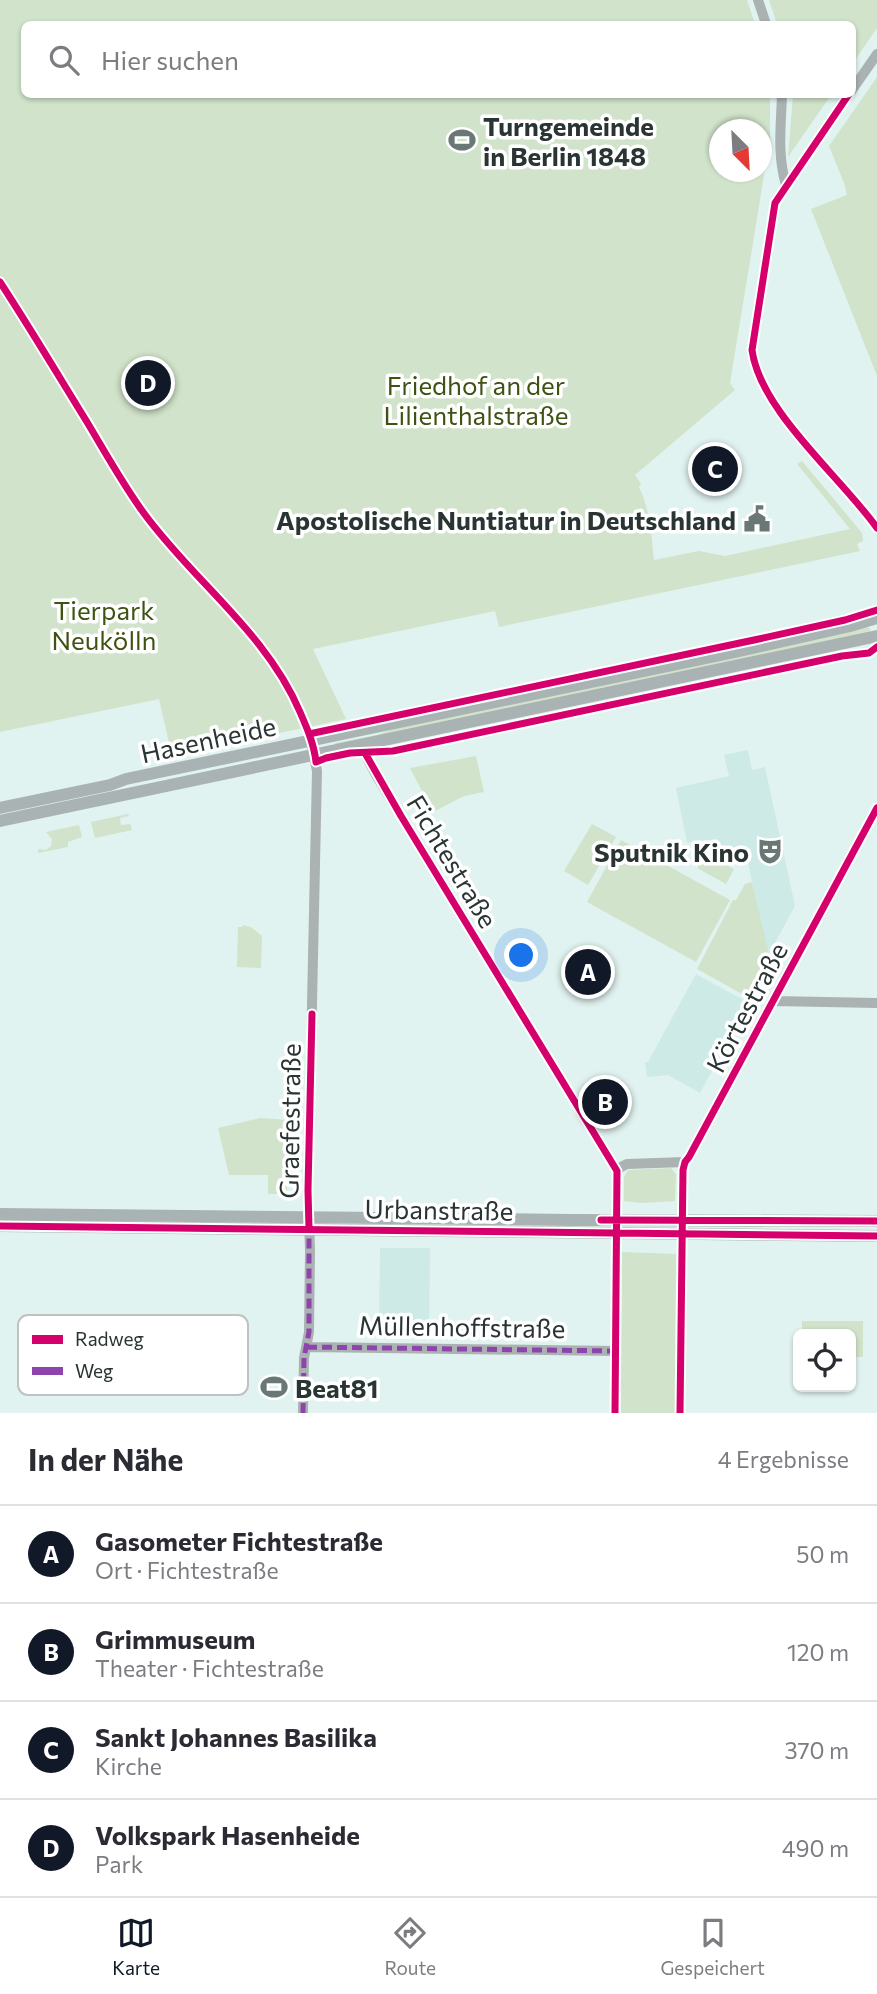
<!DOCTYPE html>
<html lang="de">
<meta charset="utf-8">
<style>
body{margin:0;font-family:Commissioner,sans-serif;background:#f7f7f7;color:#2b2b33}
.controls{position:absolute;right:21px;bottom:21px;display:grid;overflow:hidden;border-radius:10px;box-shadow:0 2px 5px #0004}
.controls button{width:63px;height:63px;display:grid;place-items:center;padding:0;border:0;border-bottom:2px solid #e1e1e2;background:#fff;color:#2b2b33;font:35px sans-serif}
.compass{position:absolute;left:709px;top:119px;width:63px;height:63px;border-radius:50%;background:#fff;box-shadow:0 2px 5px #0004;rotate:156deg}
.you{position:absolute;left:522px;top:956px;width:24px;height:24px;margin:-18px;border:5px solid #fff;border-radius:50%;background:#1a73e8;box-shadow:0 0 0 10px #1a73e833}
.badge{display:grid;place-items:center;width:46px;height:46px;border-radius:50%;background:#111827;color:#fff;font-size:23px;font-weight:700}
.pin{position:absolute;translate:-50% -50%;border:4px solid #fff;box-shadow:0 2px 7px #0006}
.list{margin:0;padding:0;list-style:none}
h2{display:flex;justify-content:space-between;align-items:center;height:91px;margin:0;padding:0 28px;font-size:30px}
h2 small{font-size:23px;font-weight:400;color:#7c7c81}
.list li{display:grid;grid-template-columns:46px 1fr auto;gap:21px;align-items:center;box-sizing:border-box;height:98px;padding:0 28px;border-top:2px solid #e1e1e2}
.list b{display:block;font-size:26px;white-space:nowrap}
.list p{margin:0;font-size:23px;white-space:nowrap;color:#7c7c81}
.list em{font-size:23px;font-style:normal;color:#7c7c81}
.icon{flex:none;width:38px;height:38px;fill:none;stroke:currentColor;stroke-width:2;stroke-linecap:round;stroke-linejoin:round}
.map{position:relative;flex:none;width:877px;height:1413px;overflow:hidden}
.search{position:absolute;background:#fff;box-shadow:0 2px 5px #0004;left:21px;right:21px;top:21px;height:77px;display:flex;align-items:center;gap:18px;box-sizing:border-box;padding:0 24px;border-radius:10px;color:#7c7c81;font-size:26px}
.sheet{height:483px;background:#fff}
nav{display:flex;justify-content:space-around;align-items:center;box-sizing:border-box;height:98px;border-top:2px solid #e1e1e2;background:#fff;font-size:19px;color:#7c7c81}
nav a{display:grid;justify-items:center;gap:4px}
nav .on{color:#111827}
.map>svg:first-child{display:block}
.built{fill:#cdeae6}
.green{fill:#d1e3ca;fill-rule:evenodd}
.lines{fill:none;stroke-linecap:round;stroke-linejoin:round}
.minor{stroke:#abb2b2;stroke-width:10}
.major{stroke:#aab3b4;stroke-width:12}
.quiet{stroke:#8e44ad;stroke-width:5;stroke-dasharray:10 5;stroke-linecap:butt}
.cycleway-casing{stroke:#fff;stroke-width:11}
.cycleway{stroke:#d6006c;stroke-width:7}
.labels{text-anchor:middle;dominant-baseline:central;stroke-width:7;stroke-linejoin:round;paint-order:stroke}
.poi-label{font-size:26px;font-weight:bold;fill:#293533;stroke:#fff;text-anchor:start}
.park-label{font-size:26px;fill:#3e5213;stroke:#fff}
.street-label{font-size:26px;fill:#293533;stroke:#fff}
.key{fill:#fff;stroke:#bfc2c2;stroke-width:2}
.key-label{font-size:19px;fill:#293533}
</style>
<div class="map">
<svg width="877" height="1413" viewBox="0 0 877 1413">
<rect width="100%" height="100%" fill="#e1f3f0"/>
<path class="built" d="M748 750 752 770 765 767 795 906 768 956 746 853 704 840 687 843 676 788 729 776 724 755Z
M696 974 749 1003 700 1093 668 1075 647 1077 645 1062H648Z
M380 1248H430L429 1333H379Z"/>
<path class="green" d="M0 0H747L755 24H24V94L770 95V139L730 383 735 390 635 475 641 484 639 487C651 513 651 533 654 560L699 551 725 556 850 529 797 464 802 461 862 533 863 541 857 544 860 551 499 627 495 611 313 649 346 719 172 756 159 699 0 732ZM720 130H762V172H720Z
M769 0H877V28L853 63 852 24H777Z
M877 77V376L811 209 847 195 844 183 829 146Z
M793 95H831L788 157Z
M867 627 871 629 869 632 335 745V743L376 735 399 727Z
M476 756 484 792 464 796 433 812 410 768Z
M128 814 129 816 120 818 121 825 130 824 132 830 95 838 91 822Z
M592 824 616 837 588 885 564 871Z
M79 825 82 837 68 842V847L38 853V849L46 850 51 846 52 839 46 832Z
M621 840 730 900 696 962 587 902Z
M705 853 734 869 726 884 697 868Z
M752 882 771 963 751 999 697 969 733 900H736L745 884Z
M243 925 251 927 262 936 261 968 237 967 238 927H242Z
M260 1118 289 1120 287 1194H268V1175H229L218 1128Z
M671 1168 676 1174 675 1201 641 1203 624 1201V1177L628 1170Z
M622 1252 676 1254 675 1413H621Z
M802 1321H863V1357H851V1334H802Z"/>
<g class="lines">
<path class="minor" d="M758 0 766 24
M852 90 877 54
M782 94C781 127 777 154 786 185
M849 94 775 203 752 350C760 411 841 477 877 528
M363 744 368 760 376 775 617 1171 615 1413
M773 1001 877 1003
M617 1171 621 1167 627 1164 685 1162
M307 1347 616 1351
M303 1413 304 1358 309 1332 310 1251 308 1190 317 771 311 741
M680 1413 683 1170 685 1162 689 1157 877 808"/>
<path class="major" d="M0 808 110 785 126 779 735 652 850 626 877 618
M0 821 877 636
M0 1214 572 1220 877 1221
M0 1226 877 1236"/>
<path class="quiet" d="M307 1347 616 1351
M303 1413 304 1358 309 1332V1229"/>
<g class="cycleway-casing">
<path id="cycleway" d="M849 94 775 203 752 350C760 411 841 477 877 528
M0 282C30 328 58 375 87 422 105 452 122 483 143 512 193 581 266 632 300 712 307 728 314 744 316 762L326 758 350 753 393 751 842 656 869 653 877 647
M309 734 754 640 845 620 877 610
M365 753 401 816 617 1171 615 1413
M601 1220 877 1221
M0 1226 877 1236
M309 1229 308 1190 312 1014
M680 1413 683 1170 685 1162 689 1157 877 808"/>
</g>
<use href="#cycleway" class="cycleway"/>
</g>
<defs>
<g id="stadium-bare" transform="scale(2.1)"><path d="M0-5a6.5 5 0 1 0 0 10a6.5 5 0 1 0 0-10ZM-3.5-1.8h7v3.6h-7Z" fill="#697875" stroke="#fff" stroke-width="2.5" paint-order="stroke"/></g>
<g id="civic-bare" transform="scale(2.1)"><path d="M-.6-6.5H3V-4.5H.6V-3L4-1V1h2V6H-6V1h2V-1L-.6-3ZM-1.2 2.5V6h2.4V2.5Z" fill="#697875" stroke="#fff" stroke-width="2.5" paint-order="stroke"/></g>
<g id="theatre-bare" transform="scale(2.1)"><path d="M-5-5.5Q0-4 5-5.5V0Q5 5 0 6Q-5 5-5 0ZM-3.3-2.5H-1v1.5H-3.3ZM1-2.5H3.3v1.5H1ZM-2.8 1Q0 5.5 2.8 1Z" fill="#697875" stroke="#fff" stroke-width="2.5" paint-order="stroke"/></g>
</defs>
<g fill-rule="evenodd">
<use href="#stadium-bare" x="462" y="140"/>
<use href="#civic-bare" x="757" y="519"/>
<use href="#theatre-bare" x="770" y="851"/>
<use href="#stadium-bare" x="274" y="1387"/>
</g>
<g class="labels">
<g class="poi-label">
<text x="483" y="125">Turngemeinde<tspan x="483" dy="30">in Berlin 1848</tspan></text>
<text x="736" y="519" text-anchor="end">Apostolische Nuntiatur in Deutschland</text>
<text x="749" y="851" text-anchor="end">Sputnik Kino</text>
<text x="295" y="1387">Beat81</text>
</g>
<g class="park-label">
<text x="476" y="384">Friedhof an der<tspan x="476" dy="30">Lilienthalstraße</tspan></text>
<text x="104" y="609">Tierpark<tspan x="104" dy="30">Neukölln</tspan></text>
</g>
<g class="street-label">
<text transform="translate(208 739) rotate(-12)">Hasenheide</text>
<text transform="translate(453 861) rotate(59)">Fichtestraße</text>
<text transform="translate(746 1007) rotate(-62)">Körtestraße</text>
<text transform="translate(289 1121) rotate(-89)">Graefestraße</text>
<text transform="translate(439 1209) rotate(1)">Urbanstraße</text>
<text transform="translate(462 1326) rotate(1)">Müllenhoffstraße</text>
</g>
</g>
<rect x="18" y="1315" width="230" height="80" rx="10" class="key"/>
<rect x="32" y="1335" width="31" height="9" fill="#d6006c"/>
<rect x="32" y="1367" width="31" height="8" fill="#8e44ad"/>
<g class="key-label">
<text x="75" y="1346">Radweg</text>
<text x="75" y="1378">Weg</text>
</g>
</svg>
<div class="controls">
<button><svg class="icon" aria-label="locate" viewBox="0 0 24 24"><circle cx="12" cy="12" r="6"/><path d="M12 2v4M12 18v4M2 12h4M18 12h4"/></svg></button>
</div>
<svg class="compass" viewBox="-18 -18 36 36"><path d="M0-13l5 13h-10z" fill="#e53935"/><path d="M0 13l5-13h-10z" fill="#7c7c81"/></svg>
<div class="you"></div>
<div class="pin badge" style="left:588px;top:972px">A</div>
<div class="pin badge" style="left:605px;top:1102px">B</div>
<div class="pin badge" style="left:715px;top:469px">C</div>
<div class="pin badge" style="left:148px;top:383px">D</div>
<div class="search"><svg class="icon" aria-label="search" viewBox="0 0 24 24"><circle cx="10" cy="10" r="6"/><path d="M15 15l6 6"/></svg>Hier suchen</div>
</div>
<section class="sheet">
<h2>In der Nähe<small>4 Ergebnisse</small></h2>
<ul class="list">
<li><span class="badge">A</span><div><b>Gasometer Fichtestraße</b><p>Ort · Fichtestraße</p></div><em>50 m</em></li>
<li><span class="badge">B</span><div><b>Grimmuseum</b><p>Theater · Fichtestraße</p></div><em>120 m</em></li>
<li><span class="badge">C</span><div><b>Sankt Johannes Basilika</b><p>Kirche</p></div><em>370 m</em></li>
<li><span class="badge">D</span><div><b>Volkspark Hasenheide</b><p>Park</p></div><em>490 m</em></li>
</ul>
</section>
<nav>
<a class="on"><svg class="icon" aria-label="map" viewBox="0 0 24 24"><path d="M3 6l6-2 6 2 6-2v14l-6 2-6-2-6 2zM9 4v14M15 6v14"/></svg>Karte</a>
<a><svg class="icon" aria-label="directions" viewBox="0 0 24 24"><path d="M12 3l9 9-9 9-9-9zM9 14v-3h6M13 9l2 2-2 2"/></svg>Route</a>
<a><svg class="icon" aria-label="saved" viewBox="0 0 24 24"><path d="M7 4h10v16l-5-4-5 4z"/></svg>Gespeichert</a>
</nav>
